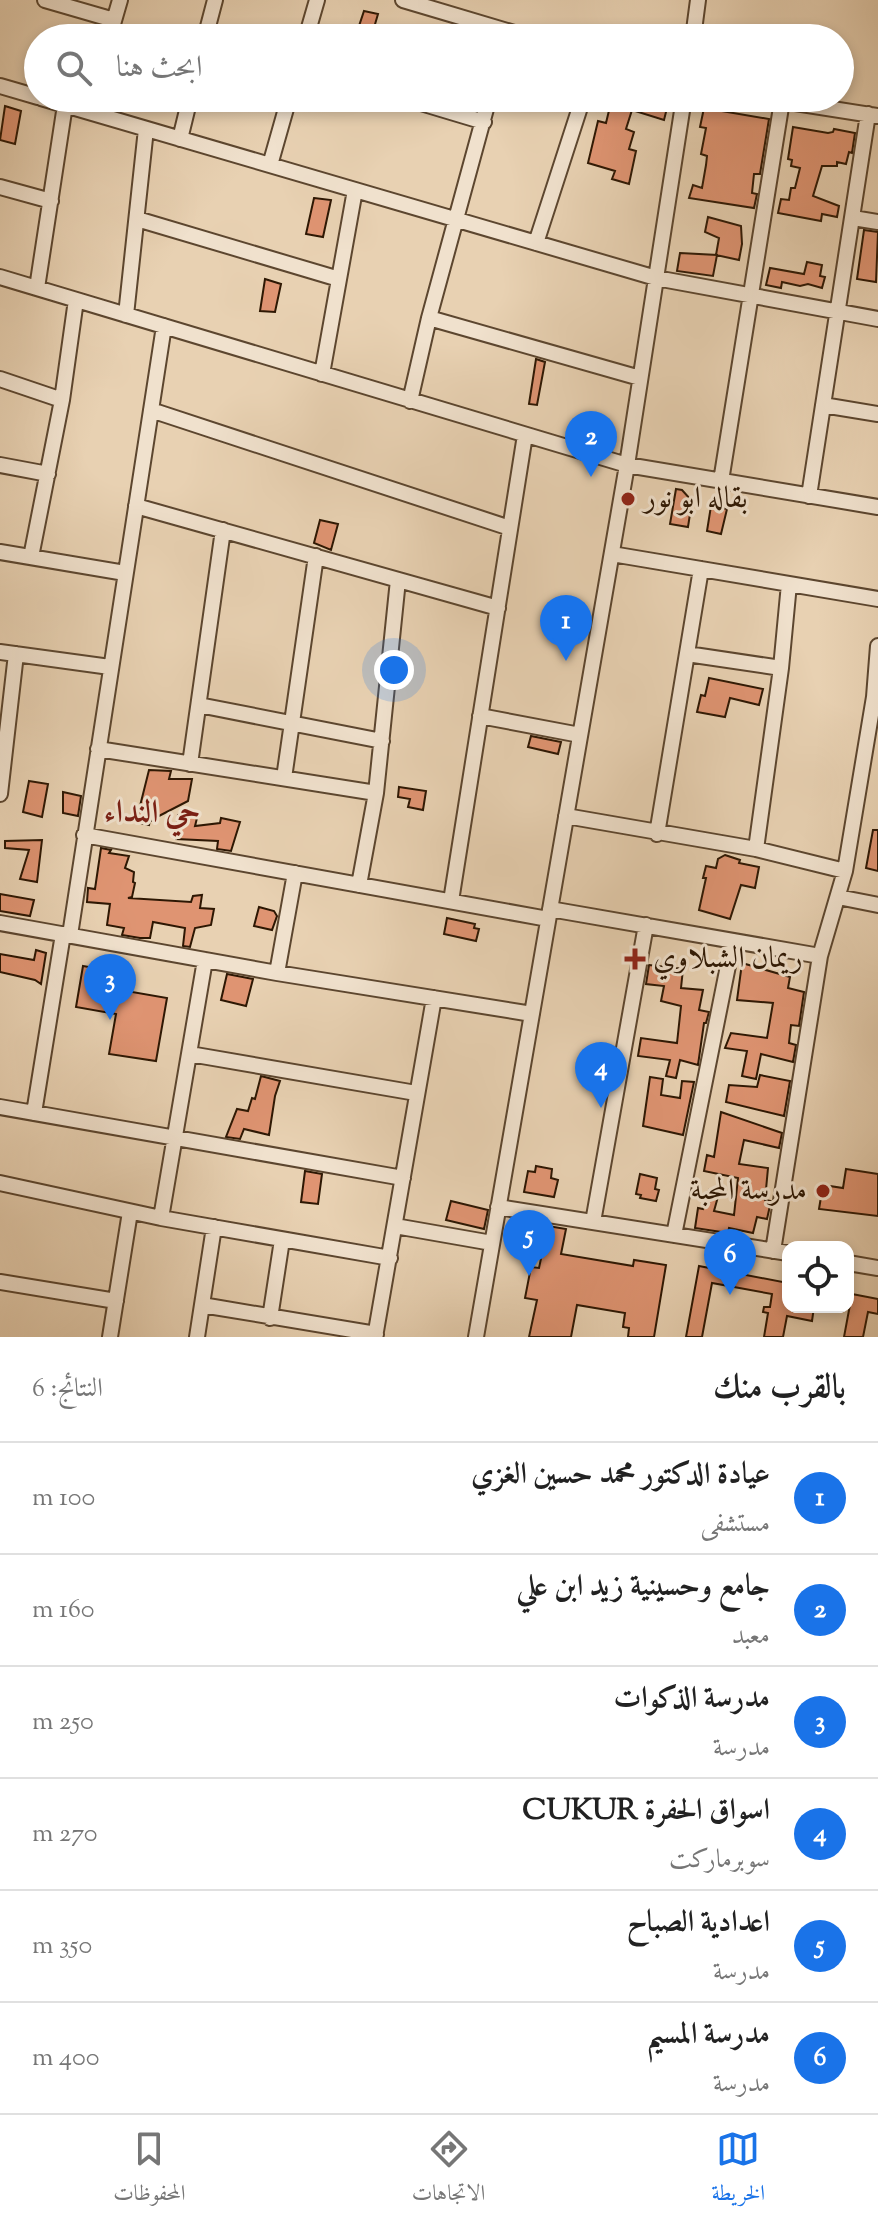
<!DOCTYPE html>
<html lang="ar">
<meta charset="utf-8">
<style>
body{margin:0;font-family:"Sorts Mill Goudy",Amiri,serif;background:#f6f6f6;color:#222;direction:rtl}
.controls{position:absolute;right:24px;bottom:24px;display:grid;overflow:hidden;border-radius:16px;box-shadow:0 4px 12px #0003}
.controls button{width:72px;height:72px;display:grid;place-items:center;padding:0;border:0;border-bottom:2px solid #e0e0e0;background:#fff;color:#222;font:40px sans-serif}
.you{position:absolute;left:394px;top:670px;width:28px;height:28px;margin:-20px;border:6px solid #fff;border-radius:50%;background:#1a73e8;box-shadow:0 0 0 12px #1a73e833}
.badge{display:grid;place-items:center;width:52px;height:52px;border-radius:50%;background:#1a73e8;color:#fff;font-size:26px;font-weight:700}
.pin{position:absolute;translate:-50% -66px;filter:drop-shadow(0 2px 4px #0008)}
.pin::after{content:'';position:absolute;top:42px;width:28px;height:24px;background:inherit;clip-path:polygon(0 0,100% 0,50% 100%)}
.list{margin:0;padding:0;list-style:none}
h2{display:flex;justify-content:space-between;align-items:center;height:104px;margin:0;padding:0 32px;font-size:34px}
h2 small{font-size:26px;font-weight:400;color:#767676}
.list li{display:grid;grid-template-columns:52px 1fr auto;gap:24px;align-items:center;box-sizing:border-box;height:112px;padding:0 32px;border-top:2px solid #e0e0e0}
.list b{display:block;font-size:30px;white-space:nowrap}
.list p{margin:0;font-size:26px;white-space:nowrap;color:#767676}
.list em{font-size:26px;font-style:normal;color:#767676}
.icon{flex:none;width:44px;height:44px;fill:none;stroke:currentColor;stroke-width:2;stroke-linecap:round;stroke-linejoin:round}
.map{position:relative;flex:none;width:878px;height:1337px;overflow:hidden;direction:ltr}
.search{position:absolute;background:#fff;box-shadow:0 4px 12px #0003;left:24px;right:24px;top:24px;height:88px;display:flex;align-items:center;gap:20px;box-sizing:border-box;padding:0 28px;border-radius:44px;color:#767676;font-size:30px}
.sheet{height:776px;background:#fff}
nav{display:flex;justify-content:space-around;align-items:center;box-sizing:border-box;height:112px;border-top:2px solid #e0e0e0;background:#fff;font-size:22px;color:#767676}
nav a{display:grid;justify-items:center;gap:4px}
nav .on{color:#1a73e8}
.map>svg:first-child{display:block}
.building{fill:#df9472;stroke:#2d1703;stroke-width:2}
.lines{fill:none;stroke-linecap:round;stroke-linejoin:round}
.minor-casing{stroke:#5c462f;stroke-width:18}
.minor{stroke:#f0e1cd;stroke-width:14}
.poi-dot{fill:#8f2418;stroke:#f0e1cd;stroke-width:3}
.labels{text-anchor:middle;dominant-baseline:central;stroke-width:6;stroke-linejoin:round;paint-order:stroke}
.poi-label{font-size:30px;fill:#2d1703;stroke:#f0e1cd;text-anchor:start}
.neighbourhood-label{font-size:32px;font-weight:bold;fill:#7a1f14;stroke:#f0e1cd}
</style>
<div class="map">
<svg width="878" height="1337" viewBox="0 0 878 1337">
<rect width="100%" height="100%" fill="#e8d1b2"/>
<filter id="stains"><feTurbulence type="fractalNoise" baseFrequency=".0025" numOctaves="4"/><feColorMatrix values="0 0 0 0 .2 0 0 0 0 .09 0 0 0 0 .02 0 0 0 .5 -.17"/></filter>
<radialGradient id="worn" r=".72"><stop offset=".6" stop-color="#630" stop-opacity="0"/><stop offset="1" stop-color="#630" stop-opacity=".3"/></radialGradient>
<path class="building" d="M364 11 378 14 371 38H355Z
M612 98H648L668 104 664 120 632 110 626 129 634 132 629 149 636 151 629 184 612 179 615 171 588 163 598 121 606 123Z
M5 106 21 111 15 144 0 140Z
M704 108 769 119 760 174H754L752 193 757 194 754 208 689 198 693 185 702 188 706 165 707 156 701 154 706 128 700 127Z
M793 127 828 133 833 132 834 129 855 133 852 153 849 152 846 164 837 162V166H822L813 196 839 206 837 217 822 214 821 221 778 213 781 199 789 200 791 188H795L800 168 791 166 792 160 788 159Z
M314 198 331 200 323 237 306 234Z
M708 217 741 226 742 244 739 260 716 255 719 238 705 232Z
M864 230 878 232 876 282 857 279Z
M680 253 717 255 713 276 677 271Z
M807 262 822 265 820 276 825 277 822 288 808 284 800 286 782 282 781 288 766 285 770 268 804 274Z
M265 279 281 284 275 312 260 311Z
M536 359 545 362 537 405 529 404Z
M676 489 682 490 692 501 688 527 670 524Z
M711 506 727 509 721 534 707 531Z
M320 520 338 524 331 550 314 543Z
M709 678 763 689 759 705 730 698 725 717 697 712 701 695 705 696Z
M531 736 561 742 558 754 528 747Z
M149 770 171 771 169 779H192L188 801 155 818 154 821 150 820 149 825 136 822Z
M29 781 48 784 42 817 23 812Z
M399 787 426 791 423 810 408 807 410 799 398 797Z
M63 792 81 796 78 816 63 813Z
M198 814 195 826 220 823 221 818 240 822 231 851 217 849 218 841 176 839 178 815Z
M873 830H878V871L866 868Z
M42 840 37 882 20 879 29 850 5 848V841Z
M101 848 111 850 109 853 129 856 125 868 134 872 133 882 135 883 132 897 128 898 191 902 193 896 202 895 200 908 214 909 211 925 195 928 190 947 183 946 185 928 153 922 150 938H140L122 935 124 928 107 925 110 904 87 902 88 888 95 889Z
M725 855 740 860 739 863 759 867 755 888 741 885 730 919 699 910 706 878H703L706 866 716 868 718 859Z
M0 894 34 900 30 916 0 911Z
M259 907 274 911 277 916 272 930 254 926Z
M447 918 475 924 474 928 479 929 476 941 444 934Z
M36 950 46 953 41 984 35 980 0 972V954L34 960Z
M742 963 790 977 788 988 804 992 799 1026 791 1025 789 1043 796 1045 793 1062 761 1054 756 1079 742 1076 747 1051 725 1048 731 1033 767 1038 773 1003 737 1000Z
M649 965 683 969 681 988 703 990 699 1010 709 1012 706 1023H704L698 1065 680 1060 676 1078 666 1076 670 1060 638 1056 641 1038 677 1043 681 1006 661 1001 664 986 646 984Z
M83 966 112 971 109 988 167 998 156 1061 109 1054 116 1014 76 1007Z
M227 974 253 979 246 1006 221 1000Z
M760 1075 790 1081 784 1116 726 1102 729 1085 757 1087Z
M261 1076 280 1081 275 1096 269 1135 244 1129 240 1139 226 1137 237 1109 248 1111 252 1098 255 1099Z
M650 1077 663 1079 661 1095 680 1098 682 1081 694 1082 683 1135 643 1126Z
M721 1112 782 1133 779 1148 744 1140 739 1164 768 1168 765 1200 771 1201 767 1219 757 1217 753 1233 729 1228 728 1233 695 1228 698 1208 703 1209 709 1190 719 1193 714 1211 734 1215 738 1178 704 1171 707 1155 714 1157Z
M536 1166 552 1169 551 1178 558 1180 554 1197 524 1192 528 1171 535 1172Z
M846 1169 878 1174V1216L819 1209 823 1185 843 1188Z
M305 1171 322 1174 318 1204 301 1202Z
M640 1174 657 1178 655 1189 659 1190 656 1201 640 1198 641 1195 636 1194Z
M451 1201 488 1210 484 1229 446 1220Z
M548 1226 566 1229 561 1254 633 1266 634 1260 666 1265 654 1337H628L629 1328 623 1327 625 1313 577 1305 571 1337H529L537 1300 525 1298 531 1267 539 1268Z
M699 1266 788 1283V1307H814L812 1321 787 1316 783 1337H764L768 1313 763 1312 764 1307H770L772 1294 712 1283 702 1337H686Z
M852 1294 878 1299V1314L868 1312 863 1337H844Z"/>
<g class="lines">
<g class="minor-casing">
<path id="minor" d="M45 0 114 20
M403 0 531 38
M109 38 120 0
M205 38 215 0
M306 38 317 0
M693 38 698 0
M0 86 38 97
M41 98 656 278 878 319
M404 98 484 122
M762 98 878 116
M180 139 190 98
M270 165 289 98
M0 187 51 201
M853 218 878 222
M137 219 339 279
M536 243 583 98
M0 277 627 465 878 507
M37 288 65 105
M126 315 146 129
M429 318 640 378
M322 374 355 190
M0 379 62 400
M410 401 429 318 489 98
M823 405 878 414
M151 410 510 528
M0 465 48 474
M721 481 782 101
M809 496 868 114
M136 506 498 608
M0 552 125 573
M612 554 878 599
M31 557 62 400 76 300
M0 652 110 667
M687 654 781 668
M199 705 382 741
M480 716 580 735
M98 749 376 793
M190 764 223 530
M284 778 316 556
M0 794 16 654
M566 816 756 849 845 871
M657 834 701 569
M84 835 548 919
M756 849 781 668 789 584
M359 885 376 793 398 580
M838 897 878 905
M451 901 525 435
M550 909 820 956
M0 923 277 973 532 1014
M70 935 164 326
M277 973 295 873
M190 1054 416 1093
M0 1107 403 1178
M34 1113 63 934
M0 1183 161 1218 390 1258
M498 1207 788 1253
M161 1218 205 960
M593 1222 646 925
M395 1226 492 1243
M674 1235 733 941
M773 1251 820 956 845 871 874 697 878 646
M848 1263 878 1268
M0 1282 116 1301
M202 1305 376 1334
M270 1318 282 1240
M110 1337 130 1212
M197 1337 214 1227
M375 1337 434 998
M476 1337 627 465 684 98"/>
</g>
<use href="#minor" class="minor"/>
</g>
<g class="poi-dot">
<circle cx="628" cy="499" r="8"/>
<path d="M631 947h8v8h8v8h-8v8h-8v-8h-8v-8h8z"/>
<circle cx="823" cy="1191" r="8"/>
</g>
<g class="labels">
<g class="poi-label">
<text x="644" y="499">بقاله ابو نور</text>
<text x="653" y="959">ريمان الشبلاوي</text>
<text x="807" y="1191" text-anchor="end">مدرسة المحبة</text>
</g>
<g class="neighbourhood-label">
<text x="152" y="814">حي النداء</text>
</g>
</g>
<rect width="100%" height="100%" filter="url(#stains)"/>
<rect width="100%" height="100%" fill="url(#worn)"/>
</svg>
<div class="controls">
<button><svg class="icon" aria-label="locate" viewBox="0 0 24 24"><circle cx="12" cy="12" r="6"/><path d="M12 2v4M12 18v4M2 12h4M18 12h4"/></svg></button>
</div>
<div class="you"></div>
<div class="pin badge" style="left:566px;top:661px">1</div>
<div class="pin badge" style="left:591px;top:477px">2</div>
<div class="pin badge" style="left:110px;top:1020px">3</div>
<div class="pin badge" style="left:601px;top:1108px">4</div>
<div class="pin badge" style="left:529px;top:1276px">5</div>
<div class="pin badge" style="left:730px;top:1295px">6</div>
<div class="search"><svg class="icon" aria-label="search" viewBox="0 0 24 24"><circle cx="10" cy="10" r="6"/><path d="M15 15l6 6"/></svg>ابحث هنا</div>
</div>
<section class="sheet">
<h2>بالقرب منك<small>النتائج: 6</small></h2>
<ul class="list">
<li><span class="badge">1</span><div><b>عيادة الدكتور محمد حسين الغزي</b><p>مستشفى</p></div><em>100 m</em></li>
<li><span class="badge">2</span><div><b>جامع وحسينية زيد ابن علي</b><p>معبد</p></div><em>160 m</em></li>
<li><span class="badge">3</span><div><b>مدرسة الذكوات</b><p>مدرسة</p></div><em>250 m</em></li>
<li><span class="badge">4</span><div><b>اسواق الحفرة CUKUR</b><p>سوبرماركت</p></div><em>270 m</em></li>
<li><span class="badge">5</span><div><b>اعدادية الصباح</b><p>مدرسة</p></div><em>350 m</em></li>
<li><span class="badge">6</span><div><b>مدرسة المسيم</b><p>مدرسة</p></div><em>400 m</em></li>
</ul>
</section>
<nav>
<a class="on"><svg class="icon" aria-label="map" viewBox="0 0 24 24"><path d="M3 6l6-2 6 2 6-2v14l-6 2-6-2-6 2zM9 4v14M15 6v14"/></svg>الخريطة</a>
<a><svg class="icon" aria-label="directions" viewBox="0 0 24 24"><path d="M12 3l9 9-9 9-9-9zM9 14v-3h6M13 9l2 2-2 2"/></svg>الاتجاهات</a>
<a><svg class="icon" aria-label="saved" viewBox="0 0 24 24"><path d="M7 4h10v16l-5-4-5 4z"/></svg>المحفوظات</a>
</nav>
